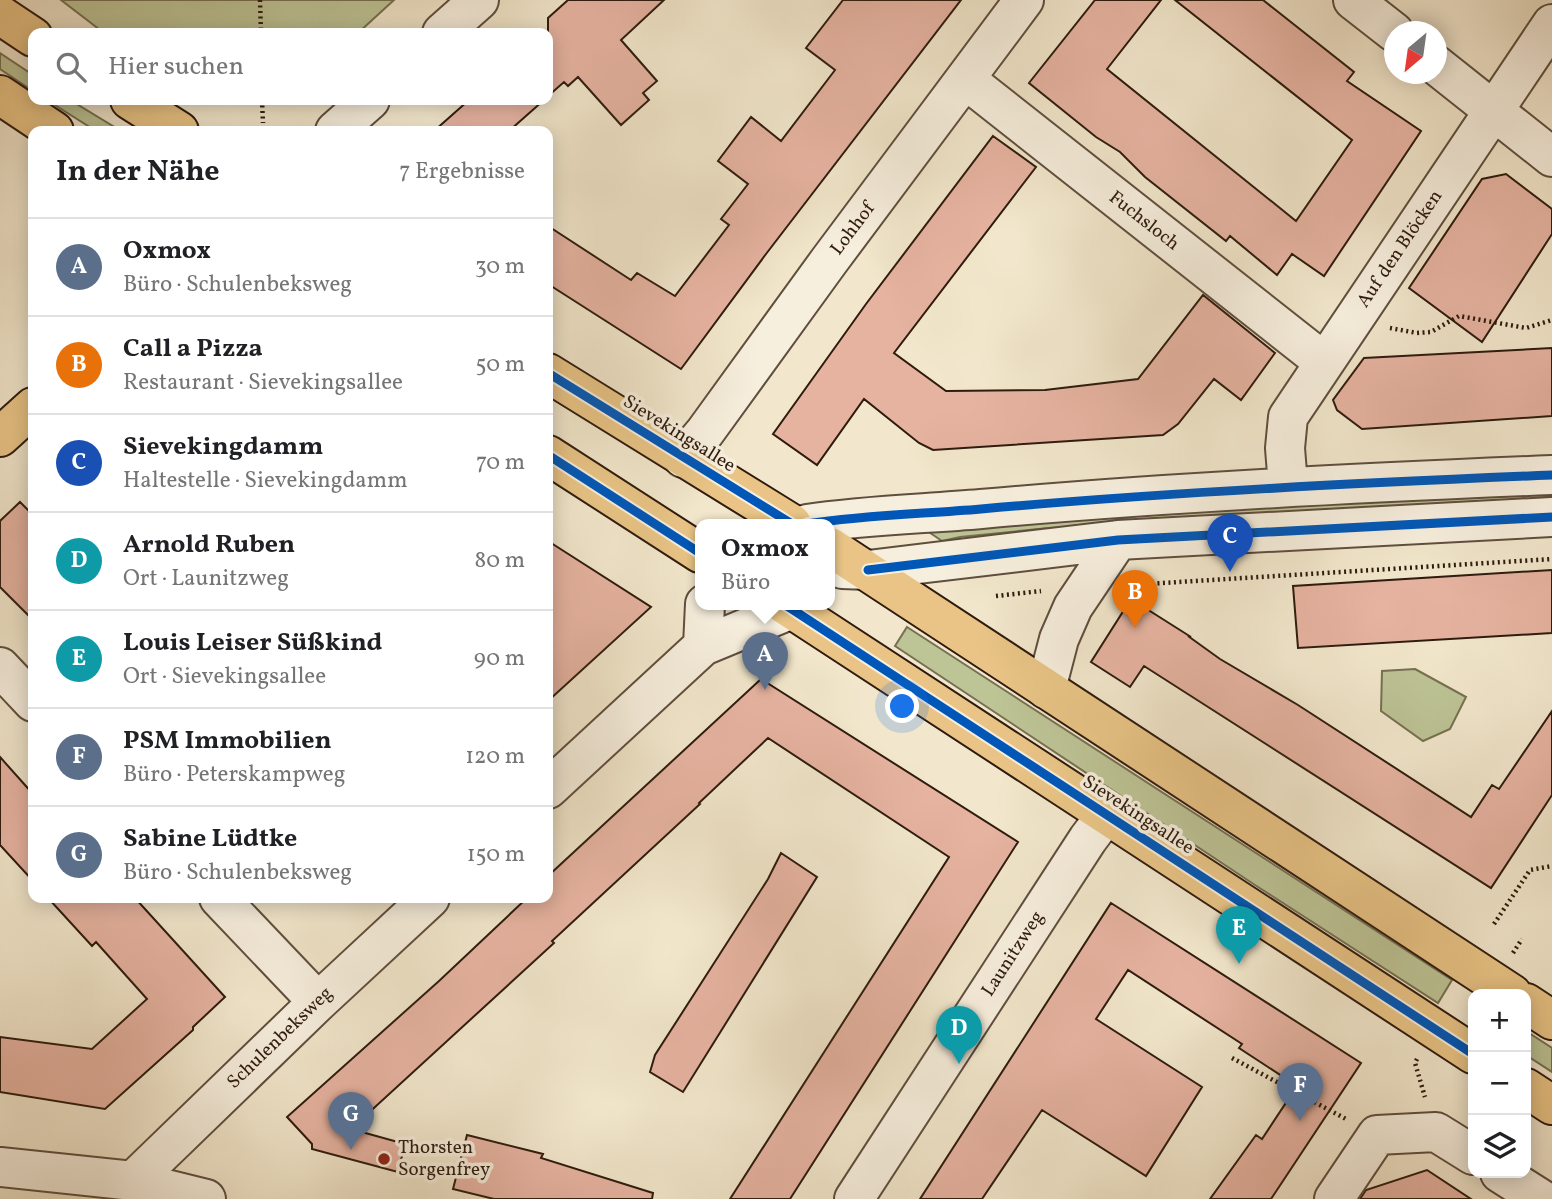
<!DOCTYPE html>
<html lang="de">
<meta charset="utf-8">
<style>
body{margin:0;font-family:Vollkorn,serif;background:#f6f6f6;color:#202124}
.controls{position:absolute;right:21px;bottom:21px;display:grid;overflow:hidden;border-radius:14px;box-shadow:0 4px 18px #0003}
.controls button{width:63px;height:63px;display:grid;place-items:center;padding:0;border:0;border-bottom:2px solid #e0e0e0;background:#fff;color:#202124;font:35px sans-serif}
.compass{position:absolute;left:1384px;top:21px;width:63px;height:63px;border-radius:50%;background:#fff;box-shadow:0 4px 18px #0003;rotate:209deg}
.you{position:absolute;left:903px;top:707px;width:24px;height:24px;margin:-18px;border:5px solid #fff;border-radius:50%;background:#1a73e8;box-shadow:0 0 0 10px #1a73e833}
.badge{display:grid;place-items:center;width:46px;height:46px;border-radius:50%;background:#7c3aed;color:#fff;font-size:23px;font-weight:700}
.pin{position:absolute;translate:-50% -58px;filter:drop-shadow(0 2px 4px #0008)}
.pin::after{content:'';position:absolute;top:37px;width:24px;height:21px;background:inherit;clip-path:polygon(0 0,100% 0,50% 100%)}
.popup{position:absolute;left:695px;top:519px;width:140px;height:91px;box-sizing:border-box;display:grid;place-content:center;border-radius:14px;background:#fff;filter:drop-shadow(0 2px 5px #0005);font-size:23px;white-space:nowrap;color:#757577}
.popup b{font-size:26px;color:#202124}
.popup::after{content:'';position:absolute;left:50%;top:100%;margin-left:-14px;border:14px solid transparent;border-top-color:#fff}
.list{margin:0;padding:0;list-style:none}
h2{display:flex;justify-content:space-between;align-items:center;height:91px;margin:0;padding:0 28px;font-size:30px}
h2 small{font-size:23px;font-weight:400;color:#757577}
.list li{display:grid;grid-template-columns:46px 1fr auto;gap:21px;align-items:center;box-sizing:border-box;height:98px;padding:0 28px;border-top:2px solid #e0e0e0}
.list b{display:block;font-size:26px;white-space:nowrap}
.list p{margin:0;font-size:23px;white-space:nowrap;color:#757577}
.list em{font-size:23px;font-style:normal;color:#757577}
.icon{flex:none;width:38px;height:38px;fill:none;stroke:currentColor;stroke-width:2;stroke-linecap:round;stroke-linejoin:round}
.map{position:relative;flex:none;width:1552px;height:1199px;overflow:hidden}
.search{position:absolute;background:#fff;box-shadow:0 4px 18px #0003;left:28px;top:28px;width:525px;height:77px;display:flex;align-items:center;gap:18px;box-sizing:border-box;padding:0 24px;border-radius:14px;color:#757577;font-size:26px}
.panel{position:absolute;background:#fff;box-shadow:0 4px 18px #0003;left:28px;top:126px;width:525px;height:777px;border-radius:14px}
.map>svg:first-child{display:block}
.green{fill:#bdc496;stroke:#767052;stroke-width:2}
.building{fill:#e6b3a1;stroke:#2e1b0e;stroke-width:2}
.lines{fill:none;stroke-linecap:round;stroke-linejoin:round}
.minor-casing{stroke:#5f4e3e;stroke-width:42}
.major-casing{stroke:#2e1b0e;stroke-width:42}
.path{stroke:#2e1b0e;stroke-width:4.5;stroke-dasharray:2 3.5;stroke-linecap:butt}
.minor{stroke:#f7efde;stroke-width:38}
.major{stroke:#e9c486;stroke-width:38}
.cycleway-casing{stroke:#f7efde;stroke-width:13}
.cycleway{stroke:#0057b8;stroke-width:9}
.poi-dot{fill:#8f2418;stroke:#f7efde;stroke-width:2.5}
.labels{text-anchor:middle;dominant-baseline:central;stroke-width:7;stroke-linejoin:round;paint-order:stroke}
.street-label{font-size:19px;fill:#2e1b0e;stroke:#f7efde}
.poi-label{font-size:19px;fill:#2e1b0e;stroke:#f7efde;text-anchor:start}
</style>
<div class="map">
<svg width="1552" height="1199" viewBox="0 0 1552 1199">
<rect width="100%" height="100%" fill="#f2e7cc"/>
<filter id="stains"><feTurbulence type="fractalNoise" baseFrequency=".00286" numOctaves="4"/><feColorMatrix values="0 0 0 0 .2 0 0 0 0 .09 0 0 0 0 .02 0 0 0 .5 -.17"/></filter>
<radialGradient id="worn" r=".72"><stop offset=".6" stop-color="#630" stop-opacity="0"/><stop offset="1" stop-color="#630" stop-opacity=".3"/></radialGradient>
<path class="green" d="M61 0H394L358 33H104Z
M0 53 33 75V91L0 69Z
M47 100H70L121 131H96Z
M1552 490V501L1049 528 960 537 942 541 923 528Z
M907 627 1452 980 1438 1003 1255 885 895 646Z
M1415 669 1466 697 1450 729 1423 741 1381 711 1382 671Z
M1526 1031 1552 1048V1072L1526 1055Z"/>
<path class="building" d="M568 0H664L621 40 657 81 643 93 649 100 621 125 578 77 568 86 564 82 548 96V18Z
M843 0H961L766 254 681 369 548 284V226L631 280 637 273 675 296 729 225 721 219 748 184 718 161 751 117 781 141 835 70 806 48Z
M1095 0H1161L1107 69 1296 221 1352 140 1175 0H1263L1354 72 1347 81 1421 131 1324 276 1292 254 1277 275 1230 236 1226 241 1145 177 1120 152 1096 137 1029 83Z
M469 100H544L509 131H434Z
M993 136 1036 167 894 353 946 391 1045 390 1138 379 1203 295 1275 353 1241 400 1214 379 1178 424 1163 435 933 450 919 443 864 399 817 465 773 434 866 304Z
M1506 174 1552 209V234L1482 342 1409 288 1482 179Z
M1552 348V416L1362 429 1337 410 1333 400 1364 358Z
M20 502 33 515V620L0 587V521Z
M548 541 651 607 548 701Z
M1552 570V633L1298 648 1293 586Z
M1131 599 1191 637 1188 636 1220 659 1298 705 1471 817 1492 785 1499 789 1552 711V795L1491 888 1144 666 1130 687 1091 662Z
M761 679 1018 842 790 1199H730L949 857 768 738 699 803 700 804 552 941 554 943 351 1129 405 1144 398 1172 312 1149V1144L287 1117 439 981 527 898H548V876Z
M0 757 33 794V881L0 845Z
M781 853 817 877 683 1092 650 1072 655 1055 768 879Z
M48 898H135L225 997 193 1027V1030L105 1109 0 1092V1037L92 1049 147 999 96 942 92 946Z
M1111 903 1361 1063 1271 1199H1210L1256 1135 1262 1139 1297 1086 1239 1048 1242 1044 1128 970 1096 1019 1202 1087 1146 1176 1042 1110 982 1199H920Z
M467 1135 543 1154 541 1158 653 1193 652 1199H494L453 1189Z
M1427 1170 1471 1199H1360L1366 1190Z"/>
<g class="lines">
<g class="minor-casing">
<path id="minor" d="M1353 0 1394 32
M442 33 479 0
M1436 65 1552 157
M965 79 1324 362
M335 131 370 100
M683 458 705 432 829 261 1024 0
M1288 486 1285 448 1288 417 1552 24
M807 524C865 515 923 514 981 509 1171 492 1361 483 1552 475
M842 569 868 570 1118 540 1552 517
M703 646 705 604
M0 667 33 702
M1046 689 1059 639 1073 607 1118 540
M548 789 703 646 792 609
M219 898 318 1002
M0 1167 133 1181 206 1199
M1500 1173 1541 1199
M133 1181 318 1002 430 898
M854 1199 1088 839 1106 815
M1334 1199 1377 1135 1436 1132 1473 1155"/>
</g>
<g class="major-casing">
<path id="major" d="M0 15 33 37
M0 95 54 131
M130 100 179 131
M548 373 792 524
M0 437 33 407
M548 455 700 553
M830 547 1512 994
M784 604 1473 1054
M1526 1003 1552 1020
M1526 1088 1552 1105"/>
</g>
<path class="path" d="M260 0 261 33
M262 100 263 123
M1390 328 1417 333 1431 332 1459 316 1526 328 1552 320
M1130 585 1552 559
M996 596 1041 591
M1494 924 1530 870 1552 866
M1513 953 1522 939
M1232 1058 1346 1119
M1417 1059 1415 1063 1425 1097"/>
<use href="#minor" class="minor"/>
<use href="#major" class="major"/>
<g class="cycleway-casing">
<path id="cycleway" d="M548 373 792 524
M548 455 700 553
M807 524C865 515 923 514 981 509 1171 492 1361 483 1552 475
M868 570 1118 540 1552 517
M784 604 1473 1054"/>
</g>
<use href="#cycleway" class="cycleway"/>
</g>
<circle class="poi-dot" cx="384" cy="1159" r="7"/>
<g class="labels">
<g class="street-label">
<text transform="translate(1144 221) rotate(38)">Fuchsloch</text>
<text transform="translate(853 229) rotate(-53)">Lohhof</text>
<text transform="translate(1400 249) rotate(-56)">Auf den Blöcken</text>
<text transform="translate(679 434) rotate(32)">Sievekingsallee</text>
<text transform="translate(1138 815) rotate(33)">Sievekingsallee</text>
<text transform="translate(1013 954) rotate(-57)">Launitzweg</text>
<text transform="translate(280 1038) rotate(-44)">Schulenbeksweg</text>
</g>
<g class="poi-label">
<text x="398" y="1148">Thorsten<tspan x="398" dy="22">Sorgenfrey</tspan></text>
</g>
</g>
<rect width="100%" height="100%" filter="url(#stains)"/>
<rect width="100%" height="100%" fill="url(#worn)"/>
</svg>
<div class="controls">
<button>+</button>
<button>−</button>
<button><svg class="icon" aria-label="layers" viewBox="0 0 24 24"><path d="M12 4l9 5-9 5-9-5zM3 14l9 5 9-5"/></svg></button>
</div>
<svg class="compass" viewBox="-18 -18 36 36"><path d="M0-13l5 13h-10z" fill="#e53935"/><path d="M0 13l5-13h-10z" fill="#757577"/></svg>
<div class="you"></div>
<div class="pin badge" style="left:765px;top:690px;background:#5c6f8a">A</div>
<div class="popup"><b>Oxmox</b>Büro</div>
<div class="pin badge" style="left:1135px;top:628px;background:#e8710a">B</div>
<div class="pin badge" style="left:1230px;top:572px;background:#1a4fb4">C</div>
<div class="pin badge" style="left:959px;top:1064px;background:#0f9aa8">D</div>
<div class="pin badge" style="left:1239px;top:964px;background:#0f9aa8">E</div>
<div class="pin badge" style="left:1300px;top:1121px;background:#5c6f8a">F</div>
<div class="pin badge" style="left:351px;top:1150px;background:#5c6f8a">G</div>
<div class="search"><svg class="icon" aria-label="search" viewBox="0 0 24 24"><circle cx="10" cy="10" r="6"/><path d="M15 15l6 6"/></svg>Hier suchen</div>
<section class="panel">
<h2>In der Nähe<small>7 Ergebnisse</small></h2>
<ul class="list">
<li><span class="badge" style="background:#5c6f8a">A</span><div><b>Oxmox</b><p>Büro · Schulenbeksweg</p></div><em>30 m</em></li>
<li><span class="badge" style="background:#e8710a">B</span><div><b>Call a Pizza</b><p>Restaurant · Sievekingsallee</p></div><em>50 m</em></li>
<li><span class="badge" style="background:#1a4fb4">C</span><div><b>Sievekingdamm</b><p>Haltestelle · Sievekingdamm</p></div><em>70 m</em></li>
<li><span class="badge" style="background:#0f9aa8">D</span><div><b>Arnold Ruben</b><p>Ort · Launitzweg</p></div><em>80 m</em></li>
<li><span class="badge" style="background:#0f9aa8">E</span><div><b>Louis Leiser Süßkind</b><p>Ort · Sievekingsallee</p></div><em>90 m</em></li>
<li><span class="badge" style="background:#5c6f8a">F</span><div><b>PSM Immobilien</b><p>Büro · Peterskampweg</p></div><em>120 m</em></li>
<li><span class="badge" style="background:#5c6f8a">G</span><div><b>Sabine Lüdtke</b><p>Büro · Schulenbeksweg</p></div><em>150 m</em></li>
</ul>
</section>
</div>
